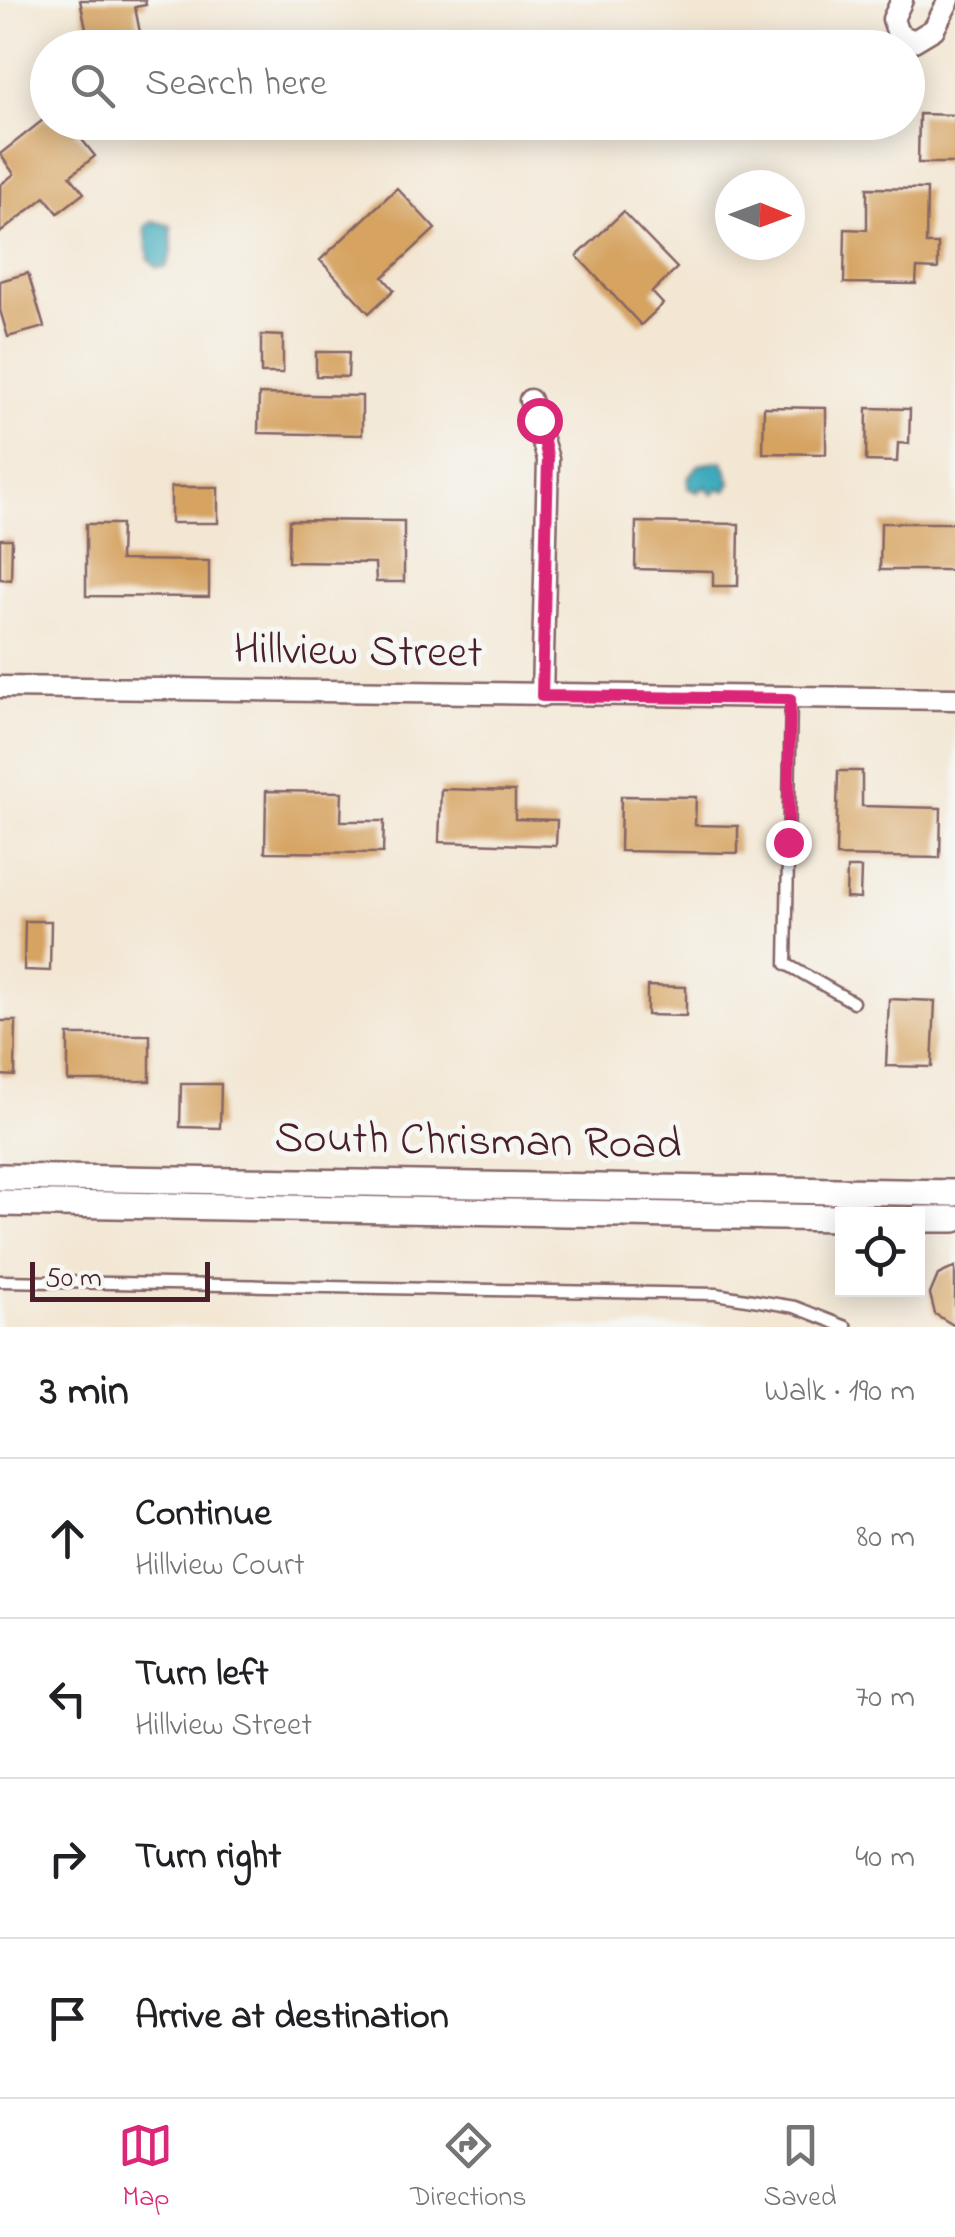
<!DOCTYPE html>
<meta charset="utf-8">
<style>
body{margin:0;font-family:"Indie Flower",sans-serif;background:#f6f6f6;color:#202124}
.controls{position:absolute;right:30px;bottom:30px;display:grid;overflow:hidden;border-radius:0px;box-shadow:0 5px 25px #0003}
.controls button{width:90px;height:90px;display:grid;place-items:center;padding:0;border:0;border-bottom:2px solid #e0e0e0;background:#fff;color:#202124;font:50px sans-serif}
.compass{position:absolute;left:715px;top:170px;width:90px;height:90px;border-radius:50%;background:#fff;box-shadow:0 5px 25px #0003;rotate:91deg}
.scale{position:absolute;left:30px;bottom:25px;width:180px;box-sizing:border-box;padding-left:10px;border:5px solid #4a1f2b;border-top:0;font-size:28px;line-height:35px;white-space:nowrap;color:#4a1f2b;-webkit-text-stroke:8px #f6f6f2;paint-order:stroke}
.stop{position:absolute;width:30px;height:30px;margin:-22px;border:8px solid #db2777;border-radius:50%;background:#fff}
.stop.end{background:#db2777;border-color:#fff;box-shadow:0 2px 10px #0008}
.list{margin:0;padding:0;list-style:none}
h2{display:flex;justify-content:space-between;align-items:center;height:130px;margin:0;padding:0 40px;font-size:42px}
h2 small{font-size:32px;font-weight:400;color:#757577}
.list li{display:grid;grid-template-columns:65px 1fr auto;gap:30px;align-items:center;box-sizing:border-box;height:160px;padding:0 40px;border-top:2px solid #e0e0e0}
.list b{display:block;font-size:38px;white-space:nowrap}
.list p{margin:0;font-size:32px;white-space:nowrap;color:#757577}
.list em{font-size:32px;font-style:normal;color:#757577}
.icon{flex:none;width:55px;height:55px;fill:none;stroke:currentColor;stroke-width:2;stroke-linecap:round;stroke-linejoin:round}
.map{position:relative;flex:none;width:955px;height:1327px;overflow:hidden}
.search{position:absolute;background:#fff;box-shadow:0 5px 25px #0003;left:30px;right:30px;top:30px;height:110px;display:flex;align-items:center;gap:25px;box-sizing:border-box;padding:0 35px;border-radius:55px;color:#757577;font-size:38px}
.sheet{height:770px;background:#fff}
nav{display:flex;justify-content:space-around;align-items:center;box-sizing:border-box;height:140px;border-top:2px solid #e0e0e0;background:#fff;font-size:28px;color:#757577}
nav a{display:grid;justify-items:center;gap:5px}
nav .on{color:#db2777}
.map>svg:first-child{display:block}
.water{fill:#3dabbc;stroke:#446574;stroke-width:2.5}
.building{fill:#d6a360}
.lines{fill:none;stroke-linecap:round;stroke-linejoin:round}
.service-casing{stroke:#856566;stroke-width:15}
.minor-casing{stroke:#856566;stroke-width:25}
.tertiary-casing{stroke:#856566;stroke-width:30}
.service{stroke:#fff;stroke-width:10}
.minor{stroke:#fff;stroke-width:20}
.tertiary{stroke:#fff;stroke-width:25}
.route{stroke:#db2777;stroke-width:12}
.labels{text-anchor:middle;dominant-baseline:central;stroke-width:10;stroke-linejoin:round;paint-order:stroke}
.street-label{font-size:45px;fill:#4a1f2b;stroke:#f6f6f2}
</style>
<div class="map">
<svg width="955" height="1327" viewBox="0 0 955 1327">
<rect width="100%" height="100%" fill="#f6f6f2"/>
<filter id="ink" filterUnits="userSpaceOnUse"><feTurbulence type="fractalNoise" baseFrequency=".01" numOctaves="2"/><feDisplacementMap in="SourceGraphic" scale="20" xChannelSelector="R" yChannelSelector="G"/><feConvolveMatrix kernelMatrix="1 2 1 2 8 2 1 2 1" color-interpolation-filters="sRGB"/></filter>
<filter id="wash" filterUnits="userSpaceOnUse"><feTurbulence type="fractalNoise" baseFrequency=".0048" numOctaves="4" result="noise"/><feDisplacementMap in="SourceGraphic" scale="40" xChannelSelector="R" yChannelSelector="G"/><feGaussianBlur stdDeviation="2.25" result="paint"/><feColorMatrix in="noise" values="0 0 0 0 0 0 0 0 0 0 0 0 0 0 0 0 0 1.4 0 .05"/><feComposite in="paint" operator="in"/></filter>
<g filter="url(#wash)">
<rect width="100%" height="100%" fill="#f3e7d4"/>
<path class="water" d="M153 221 171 226 172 252 166 267 157 268 149 260 145 227Z
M723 461 731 483 726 491 719 488 712 495 706 486 698 492 688 488 689 476 699 465Z"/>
<g id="blocks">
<path class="building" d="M80 0H145L146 5 135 7 142 43 90 48Z
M919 114 955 115V163H918Z
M48 116V122H68L95 156 70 176 84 193 58 213 45 197 0 233V185L14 174 0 154Z
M397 188 435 229 383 277 394 290 369 313 320 260Z
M867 188 927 189 926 244H938V269L917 268 916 284 844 283 845 229 867 230Z
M623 212 677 268 652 292 663 304 641 325 577 256Z
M28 273 44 327 8 337 0 310V281Z
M261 335 283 336V373H261Z
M316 352H349L348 377 316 376Z
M259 394 362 396V435L258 433Z
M764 407 826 408V454L763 453Z
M867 408 910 409 909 444 898 443 897 462 866 461Z
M171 487H218V523H171Z
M289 520 404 521V582H376L375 563 288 562Z
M636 522 739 524 738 586H713V571L635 569Z
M881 523H955V570H880Z
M86 524H121L120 560 209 561V597L86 596Z
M0 539H12L11 580 0 579Z
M838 771H862V806L941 808 940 858 836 856Z
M441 789 515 791V819L557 820 556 846 439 842Z
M266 791 342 792 341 821H384L383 853 265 852Z
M621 796 696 797 695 825 738 826V853L620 851Z
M847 868H861L860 899 846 898Z
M25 921H51L50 971 24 970Z
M647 986 686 987V1016L647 1015Z
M889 999 935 1001 932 1067 886 1066Z
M0 1021H16L15 1076 0 1075Z
M68 1035H150V1081H68Z
M181 1084H221L220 1128 180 1127Z
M955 1267V1326L935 1314 930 1294 938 1275Z"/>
</g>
</g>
<g filter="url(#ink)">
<use href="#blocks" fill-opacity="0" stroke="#856566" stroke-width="2.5"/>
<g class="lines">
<g class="service-casing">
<path id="service" d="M791 699 786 964 853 1002
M0 1281 716 1294 795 1307 846 1327"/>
</g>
<g class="minor-casing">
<path id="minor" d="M902 0 893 19 898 34 914 41 934 29 949 0
M530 400 548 459 542 696
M0 687 955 699"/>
</g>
<g class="tertiary-casing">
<path id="tertiary" d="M0 1177 955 1193
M0 1203 842 1218
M918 1219H955"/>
</g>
<use href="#service" class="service"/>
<use href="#minor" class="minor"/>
<use href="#tertiary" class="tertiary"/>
</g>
</g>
<g class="lines" filter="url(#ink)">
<path class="route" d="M539 420 548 459 542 696 790 699 788 842"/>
</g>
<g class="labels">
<g class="street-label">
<text transform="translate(358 653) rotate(1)">Hillview Street</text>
<text transform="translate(478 1143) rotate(1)">South Chrisman Road</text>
</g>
</g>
</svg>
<div class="controls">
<button><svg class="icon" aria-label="locate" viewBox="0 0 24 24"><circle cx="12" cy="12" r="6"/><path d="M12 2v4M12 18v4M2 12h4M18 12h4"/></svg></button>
</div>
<svg class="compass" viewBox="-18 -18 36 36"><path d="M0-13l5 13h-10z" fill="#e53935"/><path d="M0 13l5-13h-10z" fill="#757577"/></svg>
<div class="scale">50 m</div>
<div class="stop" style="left:539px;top:420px"></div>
<div class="stop end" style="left:788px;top:842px"></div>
<div class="search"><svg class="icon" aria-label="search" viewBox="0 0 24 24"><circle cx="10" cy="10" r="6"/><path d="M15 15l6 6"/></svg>Search here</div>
</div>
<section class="sheet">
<h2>3 min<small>Walk · 190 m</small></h2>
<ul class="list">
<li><svg class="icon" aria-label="ahead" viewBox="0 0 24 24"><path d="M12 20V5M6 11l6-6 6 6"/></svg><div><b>Continue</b><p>Hillview Court</p></div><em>80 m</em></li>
<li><svg class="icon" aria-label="left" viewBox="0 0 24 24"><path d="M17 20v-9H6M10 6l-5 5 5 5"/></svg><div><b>Turn left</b><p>Hillview Street</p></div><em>70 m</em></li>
<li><svg class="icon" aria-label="right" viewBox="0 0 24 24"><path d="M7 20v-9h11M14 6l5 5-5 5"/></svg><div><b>Turn right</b></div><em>40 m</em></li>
<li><svg class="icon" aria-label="arrive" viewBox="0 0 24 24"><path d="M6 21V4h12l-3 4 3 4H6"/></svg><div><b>Arrive at destination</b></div></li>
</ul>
</section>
<nav>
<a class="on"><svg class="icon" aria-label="map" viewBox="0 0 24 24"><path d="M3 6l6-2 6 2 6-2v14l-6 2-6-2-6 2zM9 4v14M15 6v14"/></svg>Map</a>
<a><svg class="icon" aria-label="directions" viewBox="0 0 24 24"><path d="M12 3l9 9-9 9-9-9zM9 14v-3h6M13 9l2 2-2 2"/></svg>Directions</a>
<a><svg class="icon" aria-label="saved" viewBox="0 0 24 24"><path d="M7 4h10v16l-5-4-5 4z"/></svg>Saved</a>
</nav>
